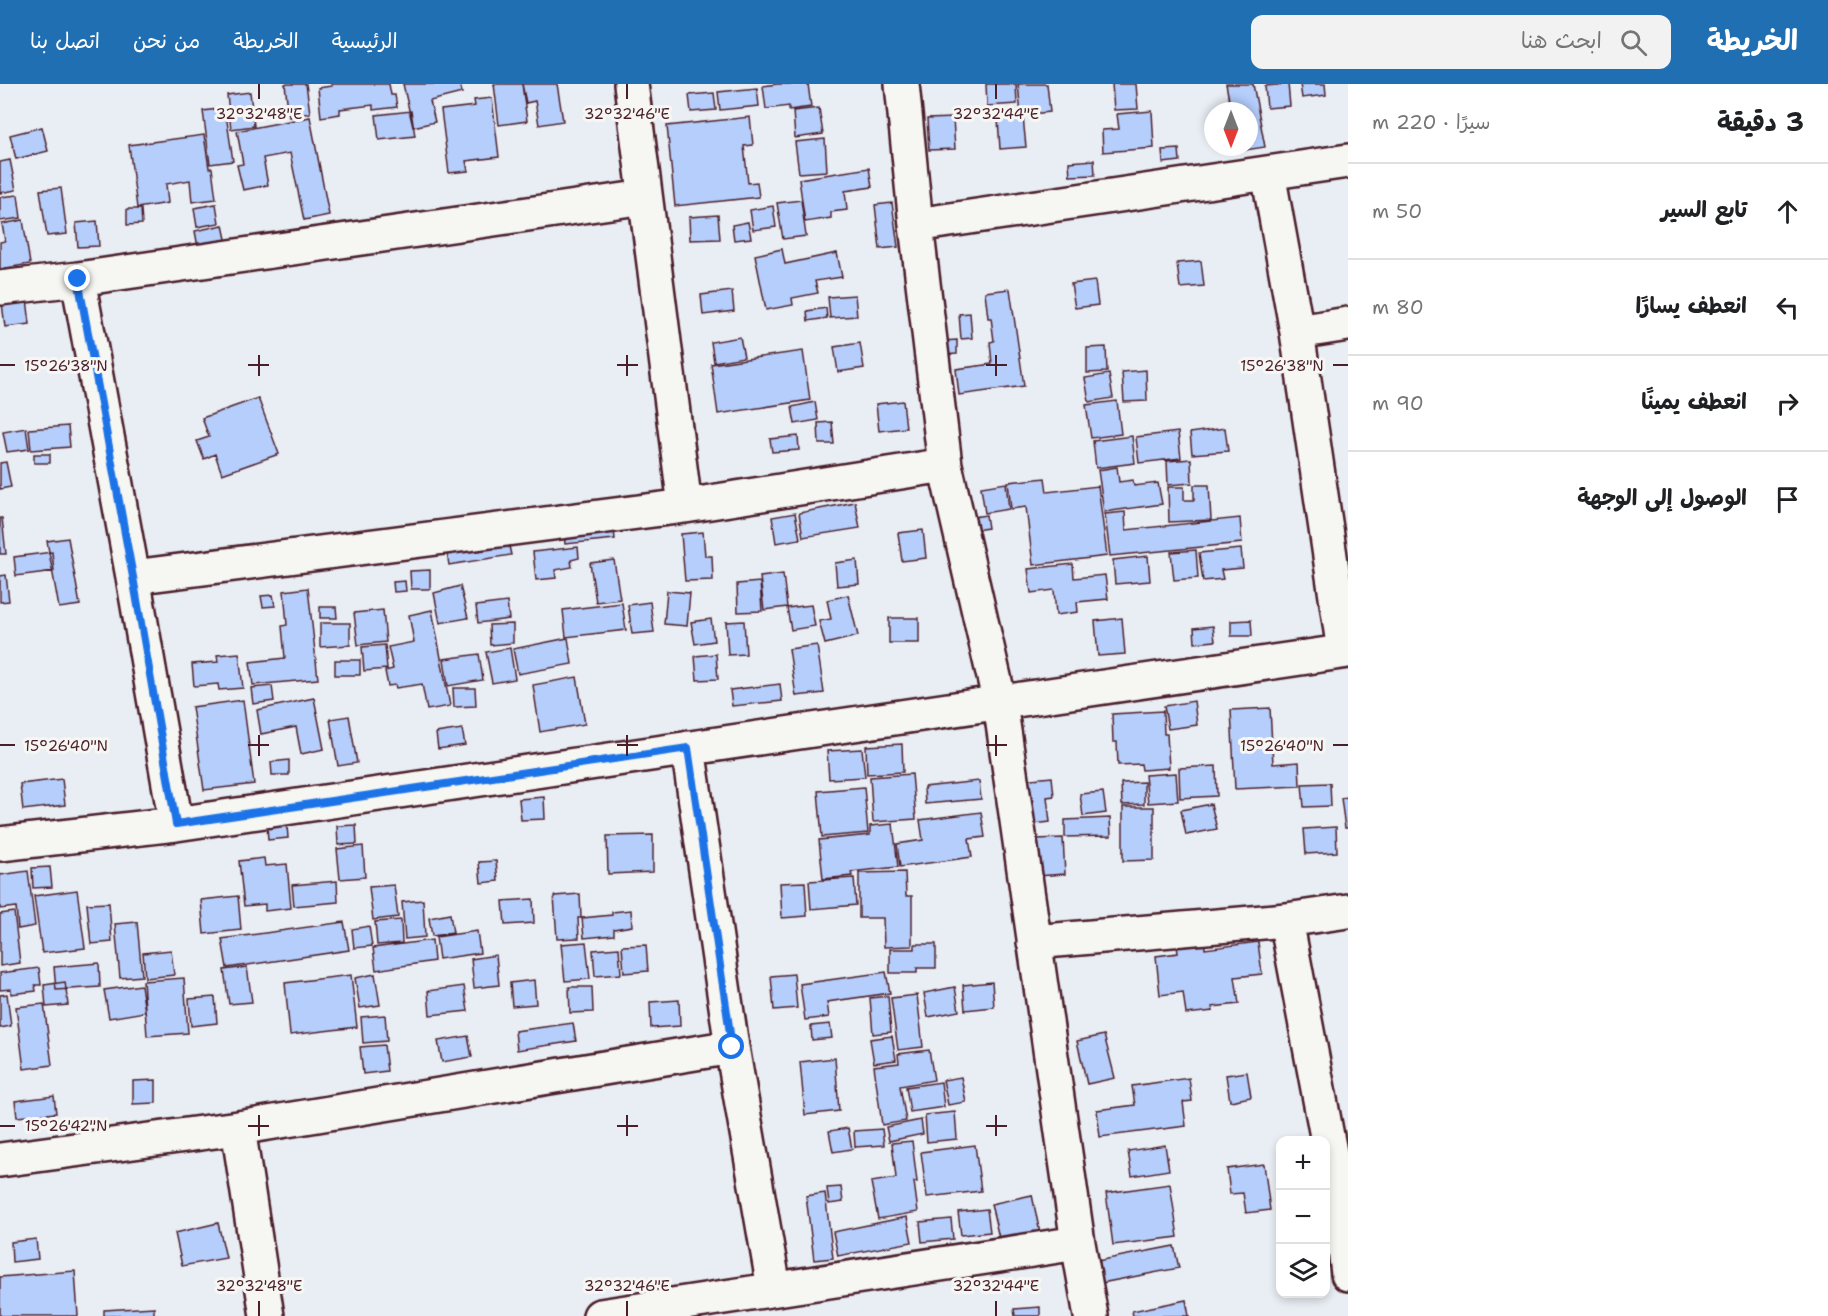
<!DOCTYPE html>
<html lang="ar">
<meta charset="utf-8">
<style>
body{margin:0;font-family:"Shantell Sans","Playpen Sans Arabic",sans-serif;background:#f2f2f2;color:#202124;direction:rtl}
.controls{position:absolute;right:18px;bottom:18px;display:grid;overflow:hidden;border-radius:12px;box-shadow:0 3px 9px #0003}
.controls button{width:54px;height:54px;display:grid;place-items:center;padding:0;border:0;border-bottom:2px solid #e0e0e0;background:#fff;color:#202124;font:30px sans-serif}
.compass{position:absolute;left:1204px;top:18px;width:54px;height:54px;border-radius:50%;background:#fff;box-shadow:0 3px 9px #0003;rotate:180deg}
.stop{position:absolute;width:18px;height:18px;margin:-14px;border:4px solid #1a73e8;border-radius:50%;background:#fff}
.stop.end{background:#1a73e8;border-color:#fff;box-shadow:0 2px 6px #0008}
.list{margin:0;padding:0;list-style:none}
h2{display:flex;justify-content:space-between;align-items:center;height:78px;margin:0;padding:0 24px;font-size:26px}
h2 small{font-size:20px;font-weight:400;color:#757577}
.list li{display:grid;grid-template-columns:39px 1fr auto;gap:18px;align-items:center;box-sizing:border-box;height:96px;padding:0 24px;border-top:2px solid #e0e0e0}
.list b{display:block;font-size:22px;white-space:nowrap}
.list em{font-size:20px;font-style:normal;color:#757577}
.icon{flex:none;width:33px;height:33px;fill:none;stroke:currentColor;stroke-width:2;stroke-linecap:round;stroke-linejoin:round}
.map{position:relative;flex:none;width:1348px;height:1232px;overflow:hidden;direction:ltr}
header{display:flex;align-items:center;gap:36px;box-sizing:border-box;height:84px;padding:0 30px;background:#1f6fb2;color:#fff}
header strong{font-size:28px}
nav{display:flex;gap:33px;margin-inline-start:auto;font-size:21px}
.search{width:420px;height:54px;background:#f2f2f2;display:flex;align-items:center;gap:15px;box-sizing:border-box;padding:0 21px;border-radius:12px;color:#757577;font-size:22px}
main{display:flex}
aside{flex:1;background:#fff}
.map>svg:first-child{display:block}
.building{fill:#b5cefc;stroke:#4a1f2b;stroke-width:1.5}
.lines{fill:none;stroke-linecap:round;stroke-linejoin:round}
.minor-casing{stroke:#4a1f2b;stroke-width:38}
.minor{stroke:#f6f6f2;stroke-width:33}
.route{stroke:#1a73e8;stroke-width:8}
.ticks{fill:none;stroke:#4a1f2b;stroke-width:2}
.ticks-label{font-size:15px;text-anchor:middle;fill:#4a1f2b;stroke:#f6f6f2;stroke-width:6;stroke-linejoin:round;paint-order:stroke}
</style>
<header>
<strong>الخريطة</strong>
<div class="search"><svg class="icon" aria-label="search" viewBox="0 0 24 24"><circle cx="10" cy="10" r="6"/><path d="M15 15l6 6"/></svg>ابحث هنا</div>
<nav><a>الرئيسية</a><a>الخريطة</a><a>من نحن</a><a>اتصل بنا</a></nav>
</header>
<main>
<aside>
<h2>3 دقيقة<small>سيرًا · 220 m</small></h2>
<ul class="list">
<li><svg class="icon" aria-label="ahead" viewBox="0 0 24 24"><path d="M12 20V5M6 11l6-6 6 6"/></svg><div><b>تابع السير</b></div><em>50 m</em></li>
<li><svg class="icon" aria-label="left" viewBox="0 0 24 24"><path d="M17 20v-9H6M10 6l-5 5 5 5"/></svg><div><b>انعطف يسارًا</b></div><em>80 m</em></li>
<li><svg class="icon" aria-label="right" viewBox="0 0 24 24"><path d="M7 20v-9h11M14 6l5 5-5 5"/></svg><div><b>انعطف يمينًا</b></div><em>90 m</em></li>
<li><svg class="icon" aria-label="arrive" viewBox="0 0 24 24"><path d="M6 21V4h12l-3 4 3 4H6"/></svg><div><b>الوصول إلى الوجهة</b></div></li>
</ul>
</aside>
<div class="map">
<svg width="1348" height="1232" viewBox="0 0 1348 1232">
<rect width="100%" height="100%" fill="#e9eef4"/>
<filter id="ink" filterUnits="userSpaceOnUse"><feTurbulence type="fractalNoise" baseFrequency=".0167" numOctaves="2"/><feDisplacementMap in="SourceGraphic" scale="12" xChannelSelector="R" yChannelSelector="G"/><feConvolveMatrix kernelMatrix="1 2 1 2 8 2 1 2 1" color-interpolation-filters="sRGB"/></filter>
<g filter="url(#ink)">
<path class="building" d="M285 0H306L310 29 289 33Z
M331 0H389L391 11H395L397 23 373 26V21L340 25V30L321 33 318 4 332 2Z
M403 0H460L462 9 430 17 435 38 413 43Z
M494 0H522L527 37 499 41Z
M522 0H557L563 37 539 41 535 17 526 19Z
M777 0H808L811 23 789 26V22L766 25 763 2Z
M986 0H1016L1017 20 987 22Z
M1018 0H1047L1050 28 1021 31Z
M1112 0H1136L1138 25 1114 26Z
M1226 0H1253L1265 63 1239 67 1238 63H1249V27H1231Z
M1288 0 1290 22 1267 24 1265 2Z
M1300 0H1325L1326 11 1302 14Z
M757 4 759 22 720 26 718 8Z
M250 8 254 42 231 45 227 11Z
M714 9 716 26 691 28 689 11Z
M492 14 499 73 466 77 468 87 449 89 441 26 475 22 474 16Z
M225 24 233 77 210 80 203 27Z
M819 24 823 50 795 54 793 27Z
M411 27 415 52 379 56 376 31Z
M411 27 415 52 379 56 376 31Z
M1152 27 1154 64 1103 68 1102 46 1119 45 1117 30Z
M310 33 329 131 304 136 290 69 263 74 268 101 243 106 237 81 243 80 237 47Z
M750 33 753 61 744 62 748 99 757 98 759 113 675 122 667 42Z
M1023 33 1026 63 1000 65 998 35Z
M953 34 955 65 929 66 927 35Z
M42 43 48 67 16 75 10 51Z
M204 51 209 84H212L216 115 192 118 190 96 166 100 168 119 137 124 129 61Z
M825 55 827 87 799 89 795 58Z
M1179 65 1180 77 1163 79 1162 66Z
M10 76 16 106 0 109V78Z
M1094 76 1095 91 1070 92 1069 78Z
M869 84 872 103 845 107 847 126 831 128V134L805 138 799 95Z
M61 104 67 150 47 152 40 106Z
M18 111 21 134 0 137V113Z
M801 116 806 152 783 155 777 119Z
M892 119 898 163 880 165 875 121Z
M216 120 219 139 197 143 194 124Z
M773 122 776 143 753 146 750 126Z
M127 125H141L142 140 127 141Z
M718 131 720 155 690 156 689 133Z
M23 136 30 180 0 185V158L5 157 2 140Z
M97 137 99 162 78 163 76 139Z
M748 138 751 154 734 156 732 141Z
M223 141 229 169 200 174 195 147Z
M782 165 785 180 837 169 842 193 815 197 818 209 792 214 793 221 766 226 755 171Z
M1201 177 1204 202 1180 204 1177 179Z
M1095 197 1098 221 1075 224 1071 200Z
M1010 205 1024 302 959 311 956 285 992 280 990 258 994 257 991 234H988L985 208Z
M732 207 734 227 703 231 701 211Z
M855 211 857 232 830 234 828 213Z
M27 215 30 240 5 243 2 219Z
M826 224 827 234 808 237 807 227Z
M970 229 972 254 961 255 959 230Z
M740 253 744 273 714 278 711 258Z
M957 256V270L943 271 942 257Z
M860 259 864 284 838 288 834 263Z
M1106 263 1107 288 1087 289V264Z
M803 267 810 316 718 330 711 280Z
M1146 286 1147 317 1124 318 1122 288Z
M1109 290 1113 314 1089 318 1085 294Z
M258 314 279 370 222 390 215 370 204 375 197 357 209 353 202 334Z
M903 317 906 344 879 347 876 320Z
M1117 317 1121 350 1091 354 1086 321Z
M815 318 818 336 795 340 792 323Z
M832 338 834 360H819L818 339Z
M68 342 70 363 31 366 29 345Z
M26 344 29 365 7 368 3 348Z
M1225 344 1228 367 1192 370 1190 349Z
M1178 348 1181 374 1139 379 1136 353Z
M798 352 799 366 772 368 770 355Z
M1132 352 1135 379 1096 384 1093 357Z
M34 370H50V379H34Z
M1191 375 1192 399 1168 401 1167 377Z
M6 378 11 403 0 405V379Z
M1117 383 1119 398 1133 396 1134 402 1158 399 1162 420 1104 428 1098 386Z
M1045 394 1047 408 1098 402 1107 472 1033 481 1026 423 1011 425 1008 398Z
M1006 399 1009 425 985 429 981 403Z
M1194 401H1209L1211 436 1169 438 1168 403H1184V416H1194Z
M855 418 860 444 803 453 799 429Z
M1125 428 1126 446 1240 434 1242 459 1110 472 1105 430Z
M795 429 800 455 776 459 772 433Z
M986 431 988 444 975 446 973 433Z
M0 434H2L6 470H0Z
M613 436 615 455 565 460 563 441Z
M923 446 926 474 902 477 898 449Z
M703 448 705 472H712L713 496 685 497 681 450Z
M507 453 511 471 449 481 446 463Z
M68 454 80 521 59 524 47 457Z
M68 454 80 521 59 524 47 457Z
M578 463 579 474 571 476 572 483 555 486 556 494 536 496 533 468Z
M1241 465 1243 484 1221 486 1223 495 1203 497 1199 469Z
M1196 466 1198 494 1174 496 1171 468Z
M52 468 54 487 16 492 14 473Z
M1148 472 1150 497 1115 500 1113 476Z
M614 476 620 515 596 518 590 479Z
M857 476 859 500 837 502 835 479Z
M1073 480 1074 494 1105 491 1108 515 1077 518 1078 528 1056 531 1054 506 1031 509 1028 485Z
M430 486V505H411L410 487Z
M783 490 787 523 764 526 760 493Z
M6 491 9 517 0 518V492Z
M405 497 406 507 394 508 393 498Z
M760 498 762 527 738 528 737 500Z
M760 498 762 527 738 528 737 500Z
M460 502 468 534 440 539 434 509Z
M308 504 318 595 253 601 250 578 285 574 282 542 287 541 284 507Z
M667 507 690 509 687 542 664 540Z
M667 507 690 509 687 542 664 540Z
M273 511 275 522 263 523 261 512Z
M848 511 858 552 825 560 819 537 831 535 827 516Z
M507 518 509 535 478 539 476 522Z
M650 518 654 548 632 550 628 521Z
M650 518 654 548 632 550 628 521Z
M622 519 626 546 566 553 563 526Z
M811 521 815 542 791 546 787 524Z
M320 523H336L337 534H320Z
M383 526 386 558 358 561 354 529Z
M432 526 450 622 427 626 422 600 396 604 395 601 388 602 385 587 393 585 388 563 414 558 409 531Z
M889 534H919V559H889Z
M1122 534 1125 570 1098 572 1095 537Z
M711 535 714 557 695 560 691 538Z
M1251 536 1252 552H1231V537Z
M744 537 746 570 728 571 726 538Z
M320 539H350V561L320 563Z
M513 540V559L490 561 489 541Z
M1213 542 1215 557 1195 559 1194 544Z
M568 554 572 580 518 590 513 565Z
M385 561 387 585 364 587 362 563Z
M817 561 824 609 796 612 789 565Z
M510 564 515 595 492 599 486 568Z
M239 569 243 604 219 606 218 600 194 602 192 580 218 578 217 571Z
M479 570 483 596 448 602 444 575Z
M716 570 718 595 697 596 695 572Z
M335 576H360V591H335Z
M577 593 585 640 540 648 533 601Z
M780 600 782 617 732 622 730 606Z
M272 602 274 617 253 620 251 604Z
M453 604H475L476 622 454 623Z
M314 614 324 665 301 670 296 643 261 650 257 626Z
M243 616 254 700 204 706 192 623Z
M1194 617 1197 641 1168 645 1164 622Z
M1270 624 1273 680 1299 678 1300 702 1235 705 1231 626Z
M1163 627 1164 650H1167L1169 684 1142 686 1141 680 1118 681 1117 658H1113L1112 630Z
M349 632 357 679 338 682 330 635Z
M462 645 465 661 438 665 436 649Z
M902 660 903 688 867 690 866 662Z
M862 665 865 693 829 695 827 667Z
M289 676V691H272L271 678Z
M1216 682 1217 712 1180 714 1179 684Z
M1176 689 1178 717 1148 719 1145 691Z
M912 690 916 735 873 738 870 693Z
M1052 693 1054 712 1047 713 1050 738 1026 741 1021 696Z
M62 695 65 721 23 726 20 700Z
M979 697 981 715 925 720 924 703Z
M1144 698V720L1122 721 1121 699Z
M1330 699 1331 722 1304 723 1302 700Z
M864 703 868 749 822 753 818 707Z
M1103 708 1106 729 1083 732 1080 710Z
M544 713 545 735 521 736 519 715Z
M1348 713V744H1345L1341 714Z
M1211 720 1217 745 1186 751 1181 726Z
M1211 720 1217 745 1186 751 1181 726Z
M1123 723H1154V776L1123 777Z
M981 728 985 753 969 755 972 773 900 783 897 760 923 756 920 736Z
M1110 734 1111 752 1065 753V736Z
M893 740 898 783 851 788 852 792 823 795 819 756 870 751V742Z
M287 741 288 754 268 756 267 742Z
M356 741 357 760 338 761 337 742Z
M1336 743 1337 768 1306 770 1304 745Z
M653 751V788L608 790 607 752Z
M1063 754 1065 790 1037 792 1036 755Z
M363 762 365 793 340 795 337 765Z
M264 774 265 782 287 780 291 824 265 827V820L244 822 239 777Z
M496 777 498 797 481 799 479 778Z
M50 783 52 803 33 804 32 784Z
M28 787 35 842 18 845 16 823 0 825V791Z
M905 788 906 812H912V862L884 863 883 834H859V789Z
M854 794 856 821 811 825 809 797Z
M337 797 338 818 294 822 292 801Z
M805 798 807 832 782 834 780 799Z
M394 801 398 833 373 836 369 803Z
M77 806 85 864 42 869 34 812Z
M580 810 581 834H578L579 854 557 855 554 812Z
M238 812 241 846 204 850 201 816Z
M533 815 534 839 505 841 503 817Z
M423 816 425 853 405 855 402 818Z
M109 819 112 858 91 860 87 820Z
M631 826 632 842 614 845V851L584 854 582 834 612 831V828Z
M14 828 20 879 0 882V830Z
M450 830 453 849 432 852 429 834Z
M401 836 402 859 377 861 375 838Z
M137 838 142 892 120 894 115 840Z
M344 838 349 866 227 884 222 855Z
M369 842 372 862 354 864 352 845Z
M477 847 480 869 439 875 436 853Z
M1204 851 1205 865 1258 858 1262 890 1235 893 1239 920 1212 923 1213 927 1186 930 1183 908 1160 911 1156 872 1178 869 1176 854Z
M432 856 434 877 376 886 373 864Z
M586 858 590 895 565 897 561 860Z
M915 860H936V884H917V889H890V865H915Z
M646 861 648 887 624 889 622 862Z
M619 864 621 890 595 892 593 866Z
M171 866 174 891 145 894 143 869Z
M496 871 499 901 474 904 471 875Z
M99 879 100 903 56 906 54 883Z
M247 883 252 918 229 920 224 886Z
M39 884 41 901H35L36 907 11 910V905L0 906V889Z
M886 888 890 909 827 918 829 933 805 936 800 900Z
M375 890 380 921 360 924 355 894Z
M794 890 797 924 774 926 771 892Z
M351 891 357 943 290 951 285 899Z
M184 894 188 949 147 952 143 897Z
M534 896 536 920 512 922 510 899Z
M65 898 68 921 46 923 44 901Z
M992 898 994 923 965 926 963 901Z
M141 901 145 928 109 934 104 906Z
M141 901 145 928 109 934 104 906Z
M464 902 468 927 430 931 428 907Z
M569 903H592L593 928 570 929Z
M955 903 959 927 928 933 924 909Z
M7 910 11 942 0 944V911Z
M917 911 923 963 898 966 891 914Z
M888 912 891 948 873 950 870 914Z
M215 913 217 939 191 942 189 915Z
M679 916 680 942 651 944 650 918Z
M44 920 52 981 24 985 16 923Z
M385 931 387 957 363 959 361 933Z
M573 939 576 957 517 966 515 947Z
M830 940 832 954 812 956 811 942Z
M1104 951 1115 994 1087 1000 1077 957Z
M1104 951 1115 994 1087 1000 1077 957Z
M468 952 472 973 442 978 438 957Z
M892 952 896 976 874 979 870 955Z
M384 961 387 987 363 990 360 963Z
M929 966 934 996 900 1002 906 1037 882 1041 874 982 899 979 898 970Z
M835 974 839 1027 805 1031 800 978Z
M1247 988 1251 1013 1230 1017 1226 991Z
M961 993 966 1018 948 1021 943 996Z
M1189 994 1192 1017 1183 1018 1186 1042 1100 1053 1097 1026 1135 1021 1132 1002Z
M156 996V1019L133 1020V997Z
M941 998 944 1023 910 1028 906 1003Z
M54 1012 56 1029 17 1033 15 1017Z
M955 1028 957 1055 927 1058 925 1031Z
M921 1036 923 1050 889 1057 886 1043Z
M848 1044 852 1065 833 1068 829 1047Z
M882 1045 884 1061 855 1063 854 1047Z
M912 1057 917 1098H914L918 1128 878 1135 871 1098 896 1094 892 1059Z
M975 1061 981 1107 927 1113 921 1068Z
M1165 1061 1169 1086 1132 1092 1128 1067Z
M1264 1080 1270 1126 1246 1129 1243 1109 1230 1110 1227 1085Z
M1170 1100 1178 1153 1113 1161 1106 1109Z
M841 1103 843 1118 829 1120 827 1104Z
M825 1109 833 1174 814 1176 806 1112Z
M1032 1111 1040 1149 1000 1158 991 1120Z
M987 1125 990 1148 961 1151 958 1128Z
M907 1133 912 1158 838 1172 833 1148Z
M951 1135 953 1155 922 1158 920 1138Z
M218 1139 226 1174 182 1182 175 1149Z
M36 1155 38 1175 12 1178 11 1158Z
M1174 1162 1179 1184 1096 1200 1092 1178Z
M75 1187 78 1232H0V1193Z
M1186 1216 1189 1232H1133L1132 1227Z
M154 1223V1232H104V1226Z
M1040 1223V1232H1015L1014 1225Z"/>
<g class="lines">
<g class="minor-casing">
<path id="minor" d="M631 0 685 422
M902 0 916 141 945 381 1000 619 1078 1159 1091 1232
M1268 89 1297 248 1344 567
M916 141 1348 77
M78 195 133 493 176 740
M0 204 78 195 645 113
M1297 248 1348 240
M133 493 685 422 945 381
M688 664 732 963 774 1204
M0 760 176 740 1348 567
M1286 836 1340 1121 1348 1190
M1034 858 1286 836 1348 827
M238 1044 267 1232
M0 1076 238 1044 732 963
M600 1232 1078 1159"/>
</g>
<use href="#minor" class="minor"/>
</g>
</g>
<g class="lines" filter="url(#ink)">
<path class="route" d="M78 195 133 493 176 740 688 664 732 963"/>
</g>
<path class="ticks" d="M259 0V15M627 0V15M996 0V15M259 271V292M627 271V292M996 271V292M0 281H15M248 281H269M617 281H638M986 281H1007M1333 281H1348M259 651V672M627 651V672M996 651V672M0 661H15M248 661H269M617 661H638M986 661H1007M1333 661H1348M259 1031V1052M627 1031V1052M996 1031V1052M0 1042H15M248 1042H269M617 1042H638M986 1042H1007M259 1217V1232M627 1217V1232M996 1217V1232"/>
<g class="ticks-label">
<text x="259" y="35">32°32'48"E</text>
<text x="627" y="35">32°32'46"E</text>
<text x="996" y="35">32°32'44"E</text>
<text x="1282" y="287">15°26'38"N</text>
<text x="66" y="287">15°26'38"N</text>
<text x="1282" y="667">15°26'40"N</text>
<text x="66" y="667">15°26'40"N</text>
<text x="66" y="1047">15°26'42"N</text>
<text x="259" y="1207">32°32'48"E</text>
<text x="627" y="1207">32°32'46"E</text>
<text x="996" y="1207">32°32'44"E</text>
</g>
</svg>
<div class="controls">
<button>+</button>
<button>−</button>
<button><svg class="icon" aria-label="layers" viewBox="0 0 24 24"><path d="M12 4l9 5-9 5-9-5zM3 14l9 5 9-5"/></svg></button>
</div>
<svg class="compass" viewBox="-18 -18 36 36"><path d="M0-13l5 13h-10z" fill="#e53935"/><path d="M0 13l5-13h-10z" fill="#757577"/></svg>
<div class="stop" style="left:732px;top:963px"></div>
<div class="stop end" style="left:78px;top:195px"></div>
</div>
</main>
